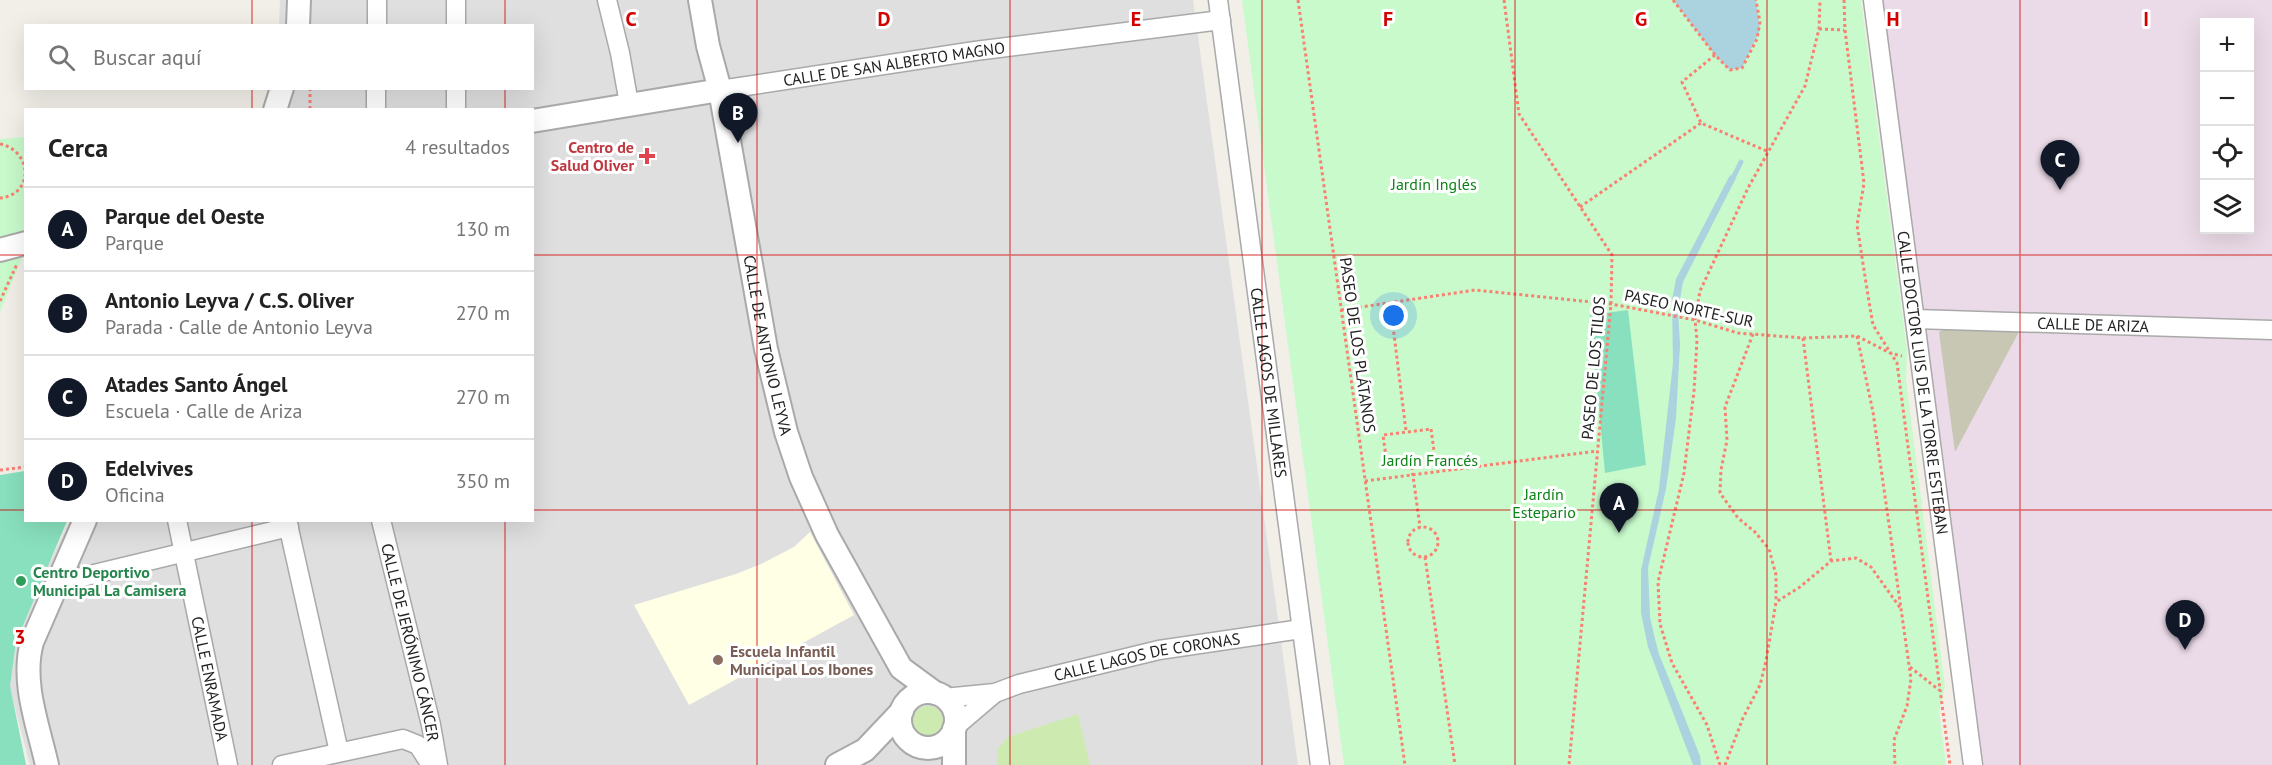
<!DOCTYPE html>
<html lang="es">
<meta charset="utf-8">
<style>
body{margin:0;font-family:"PT Sans",sans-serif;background:#f2f2f2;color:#222}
.controls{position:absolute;right:18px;top:18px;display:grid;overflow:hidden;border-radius:0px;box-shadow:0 6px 24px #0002}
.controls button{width:54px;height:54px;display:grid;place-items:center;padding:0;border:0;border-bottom:2px solid #e0e0e0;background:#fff;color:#222;font:30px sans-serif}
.you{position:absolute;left:1394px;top:316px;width:21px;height:21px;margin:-15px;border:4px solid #fff;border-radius:50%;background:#1a73e8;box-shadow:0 0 0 9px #1a73e833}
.badge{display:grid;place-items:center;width:39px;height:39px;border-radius:50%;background:#111827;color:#fff;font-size:20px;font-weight:700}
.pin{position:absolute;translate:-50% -50px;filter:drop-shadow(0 2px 3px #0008)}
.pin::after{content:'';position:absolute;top:32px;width:21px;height:18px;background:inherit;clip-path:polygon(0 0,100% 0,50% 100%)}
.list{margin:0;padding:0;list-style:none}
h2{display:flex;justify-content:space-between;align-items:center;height:78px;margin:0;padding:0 24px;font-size:26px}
h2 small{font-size:20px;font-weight:400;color:#767676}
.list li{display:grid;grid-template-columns:39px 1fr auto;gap:18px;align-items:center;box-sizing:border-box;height:84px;padding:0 24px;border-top:2px solid #e0e0e0}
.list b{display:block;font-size:22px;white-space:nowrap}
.list p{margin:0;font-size:20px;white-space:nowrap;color:#767676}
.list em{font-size:20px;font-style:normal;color:#767676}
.icon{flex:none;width:33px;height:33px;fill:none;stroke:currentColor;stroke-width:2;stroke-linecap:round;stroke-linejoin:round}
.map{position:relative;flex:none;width:2272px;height:765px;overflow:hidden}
.search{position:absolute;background:#fff;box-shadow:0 6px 24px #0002;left:24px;top:24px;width:510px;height:66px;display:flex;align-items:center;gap:15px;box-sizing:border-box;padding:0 21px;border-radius:0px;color:#767676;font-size:22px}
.panel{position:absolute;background:#fff;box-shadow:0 6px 24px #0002;left:24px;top:108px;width:510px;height:414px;border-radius:0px}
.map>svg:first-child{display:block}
.residential{fill:#e0dfdf}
.industrial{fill:#ebdbe8;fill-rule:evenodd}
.education{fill:#ffffe5}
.construction{fill:#c7c7b4}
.grass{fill:#cdebb0}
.park{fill:#c8facc}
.pitch{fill:#88e0be}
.water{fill:#aad3df}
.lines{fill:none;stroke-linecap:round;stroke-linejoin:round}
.stream{stroke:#aad3df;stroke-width:5}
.minor-casing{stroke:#a9a9a9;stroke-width:21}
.tertiary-casing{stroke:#a9a9a9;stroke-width:26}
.path{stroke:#fa8072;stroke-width:3;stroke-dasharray:3 3;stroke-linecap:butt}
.minor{stroke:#fff;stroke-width:18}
.tertiary{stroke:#fff;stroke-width:22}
.grid{fill:none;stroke:#d40000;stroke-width:1.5;stroke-opacity:0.55}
.health-dot{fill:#e0444e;stroke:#fff;stroke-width:2}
.leisure-dot{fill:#2e9e5b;stroke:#fff;stroke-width:2}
.education-dot{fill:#8d6e63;stroke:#fff;stroke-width:2}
.labels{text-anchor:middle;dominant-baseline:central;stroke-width:6;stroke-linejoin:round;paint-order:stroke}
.street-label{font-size:16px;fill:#222;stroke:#fff}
.health-label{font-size:16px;font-weight:bold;fill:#be3a42;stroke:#fff;text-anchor:end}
.park-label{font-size:16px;fill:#0c8416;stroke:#fff}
.leisure-label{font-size:16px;font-weight:bold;fill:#27864d;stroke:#fff;text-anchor:start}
.education-label{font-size:16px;font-weight:bold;fill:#785e54;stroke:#fff;text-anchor:start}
.grid-label{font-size:20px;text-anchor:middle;font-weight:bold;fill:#d40000;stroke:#fff;stroke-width:6;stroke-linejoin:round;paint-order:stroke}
</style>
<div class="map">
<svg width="2272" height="765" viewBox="0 0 2272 765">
<rect width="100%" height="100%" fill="#f2efe9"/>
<path class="residential" d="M280 0H1193L1298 765H30L2 659 70 521 532 520V110L273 109 277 89 532 88V26L279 25Z"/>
<path class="industrial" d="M1871 0H2272V765H1974ZM2204 22H2250V230H2204Z"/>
<path class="education" d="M810 532 854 615 689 705 634 605 736 574 761 564 794 547Z"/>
<path class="construction" d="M1946 328H2021L1955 452 1939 332Z"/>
<path class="grass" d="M913 721a15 15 0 1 1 30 0a15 15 0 1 1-30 0Z
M1078 714 1090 765H997L998 748 1008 737Z"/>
<path class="park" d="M1242 0H1861L1907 350 1906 380 1945 687 1939 712 1946 765H1344Z
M25 137V251L0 312V139Z"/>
<path class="pitch" d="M1628 310 1646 465 1605 473 1590 315Z
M25 471 26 520 67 521 16 642 10 686 26 765H0V475Z"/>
<path class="water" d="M1673 0H1756L1760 30 1742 68 1730 70 1715 55Z
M1730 175 1736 178 1683 282 1678 311 1680 345 1676 418 1666 489 1648 568 1650 617 1654 635 1659 654 1700 756 1701 765H1693L1648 647 1641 613V570L1659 489 1673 363 1672 300 1676 279Z"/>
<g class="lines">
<path class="stream" d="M1731 182 1741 162"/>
<g class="minor-casing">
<g id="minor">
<path d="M607 0 620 53 629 104"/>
<path id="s1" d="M1218 0 1320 765"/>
<path id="s2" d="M1873 0 1973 765"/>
<path d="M377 26V0"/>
<path d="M456 26V0"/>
<path id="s3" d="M720 90 975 51 1221 20"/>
<path d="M376 110V88"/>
<path d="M456 110V88"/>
<path id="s4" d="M1915 319 2272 330"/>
<path id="s5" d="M177 520 228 765"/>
<path d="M287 520 339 752"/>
<path id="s6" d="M381 520 431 725 438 765"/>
<path d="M57 583 289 527"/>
<path id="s7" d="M944 698 995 693 1019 684 1159 650 1301 629"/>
<path d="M955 727 995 693"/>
<path d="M282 765 403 739 418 745 431 765"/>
</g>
</g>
<g class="tertiary-casing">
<g id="tertiary">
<path id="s8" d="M700 0 708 46 720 90 766 349 786 432 801 477 827 535 901 668 935 693"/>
<path d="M298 26 299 0"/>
<path d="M275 110 282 88"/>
<path d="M532 121 720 90"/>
<path d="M0 250 26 243"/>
<circle cx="928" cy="720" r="28"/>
<path d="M47 765C38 725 21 682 32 642L85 520"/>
<path d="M837 765 865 750 902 711"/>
<path d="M954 765V729"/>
</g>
</g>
<path class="path" d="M1298 0 1405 765
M1504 0 1519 114 1612 255 1611 304 1569 765
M1673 0 1715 55 1730 70 1742 68 1757 39 1760 22 1756 0
M1844 0 1845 30 1864 183 1857 225 1869 302 1873 325 1897 363 1950 765
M1819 29 1844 30
M1715 55 1682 82 1701 123 1769 152
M310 88V110
M0 144C33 151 34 195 0 198
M1580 207 1701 123
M0 301 17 264
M1390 302 1406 431
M1341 310 1475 290 1611 304 1695 320 1738 333 1803 338 1857 336 1890 353 1902 356
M1753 334 1725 407 1727 440 1721 470 1720 493 1738 518 1755 532 1769 549 1776 575V602
M1857 336 1873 412 1911 679 1907 706 1894 740 1895 765
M1803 338 1831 561
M1431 429 1435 458 1387 464 1383 435Z
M1411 461 1420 527
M0 470 26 467
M1365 481 1597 451
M1408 542a15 15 0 1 1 30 0a15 15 0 1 1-30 0Z
M1425 557 1455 765
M1910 667 1939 690
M1720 765 1707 725 1672 663 1660 624 1658 582 1684 473 1694 391 1697 340 1695 320 1700 291 1748 188 1805 86 1819 29 1820 0
M1725 765 1743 718 1760 685 1766 661 1776 602 1800 587 1831 561 1856 558 1871 567 1901 609"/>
<use href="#minor" class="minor"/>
<use href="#tertiary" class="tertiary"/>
</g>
<path class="grid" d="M252 0V26M505 0V26M757 0V765M1010 0V765M1262 0V765M1515 0V765M1767 0V765M2020 0V765M252 88V110M505 88V110M0 255H26M532 255H2272M0 510H26M532 510H2272M252 520V765M505 520V765"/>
<path class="health-dot" d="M644 147h6v6h6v6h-6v6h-6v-6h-6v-6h6z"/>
<circle class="leisure-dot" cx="21" cy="581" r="6"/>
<circle class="education-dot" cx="718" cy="660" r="6"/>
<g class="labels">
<g class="street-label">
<text stroke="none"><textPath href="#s3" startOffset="176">CALLE DE SAN ALBERTO MAGNO</textPath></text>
<text transform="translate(1689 308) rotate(12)">PASEO NORTE-SUR</text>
<text stroke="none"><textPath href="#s4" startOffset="178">CALLE DE ARIZA</textPath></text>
<text stroke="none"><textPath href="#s8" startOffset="352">CALLE DE ANTONIO LEYVA</textPath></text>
<text transform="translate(1358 345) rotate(82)">PASEO DE LOS PLÁTANOS</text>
<text transform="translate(1593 368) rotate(-85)">PASEO DE LOS TILOS</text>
<text stroke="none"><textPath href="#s2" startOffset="386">CALLE DOCTOR LUIS DE LA TORRE ESTEBAN</textPath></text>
<text stroke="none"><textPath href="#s1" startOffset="386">CALLE LAGOS DE MILLARES</textPath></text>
<text stroke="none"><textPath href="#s6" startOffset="126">CALLE DE JERÓNIMO CÁNCER</textPath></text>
<text stroke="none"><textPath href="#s7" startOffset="208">CALLE LAGOS DE CORONAS</textPath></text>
<text stroke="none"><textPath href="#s5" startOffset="162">CALLE ENRAMADA</textPath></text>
</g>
<g class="health-label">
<text x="634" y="147">Centro de<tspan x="634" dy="18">Salud Oliver</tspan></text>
</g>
<g class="park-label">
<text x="1434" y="184">Jardín Inglés</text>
<text x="1430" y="460">Jardín Francés</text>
<text x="1544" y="494">Jardín<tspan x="1544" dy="18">Estepario</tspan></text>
</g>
<g class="leisure-label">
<text x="33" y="572">Centro Deportivo<tspan x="33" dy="18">Municipal La Camisera</tspan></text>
</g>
<g class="education-label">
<text x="730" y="651">Escuela Infantil<tspan x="730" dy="18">Municipal Los Ibones</tspan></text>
</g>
</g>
<g class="grid-label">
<text x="631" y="26">C</text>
<text x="884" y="26">D</text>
<text x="1136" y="26">E</text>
<text x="1388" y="26">F</text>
<text x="1641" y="26">G</text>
<text x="1893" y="26">H</text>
<text x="2146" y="26">I</text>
<text x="20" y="644">3</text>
</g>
</svg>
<div class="controls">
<button>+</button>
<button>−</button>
<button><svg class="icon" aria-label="locate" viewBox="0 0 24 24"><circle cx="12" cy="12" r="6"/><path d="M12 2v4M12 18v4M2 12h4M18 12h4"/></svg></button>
<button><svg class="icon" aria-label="layers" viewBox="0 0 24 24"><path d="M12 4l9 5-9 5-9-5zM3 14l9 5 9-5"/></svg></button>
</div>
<div class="you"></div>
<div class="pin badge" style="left:1619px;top:533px">A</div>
<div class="pin badge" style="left:738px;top:143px">B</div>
<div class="pin badge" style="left:2060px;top:190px">C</div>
<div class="pin badge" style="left:2185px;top:650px">D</div>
<div class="search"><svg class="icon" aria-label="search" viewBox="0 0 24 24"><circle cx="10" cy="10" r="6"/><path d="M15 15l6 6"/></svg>Buscar aquí</div>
<section class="panel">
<h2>Cerca<small>4 resultados</small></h2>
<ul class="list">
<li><span class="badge">A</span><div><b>Parque del Oeste</b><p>Parque</p></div><em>130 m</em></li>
<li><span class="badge">B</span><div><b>Antonio Leyva / C.S. Oliver</b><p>Parada · Calle de Antonio Leyva</p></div><em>270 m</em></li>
<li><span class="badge">C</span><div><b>Atades Santo Ángel</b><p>Escuela · Calle de Ariza</p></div><em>270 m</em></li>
<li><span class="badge">D</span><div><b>Edelvives</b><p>Oficina</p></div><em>350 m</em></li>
</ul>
</section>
</div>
